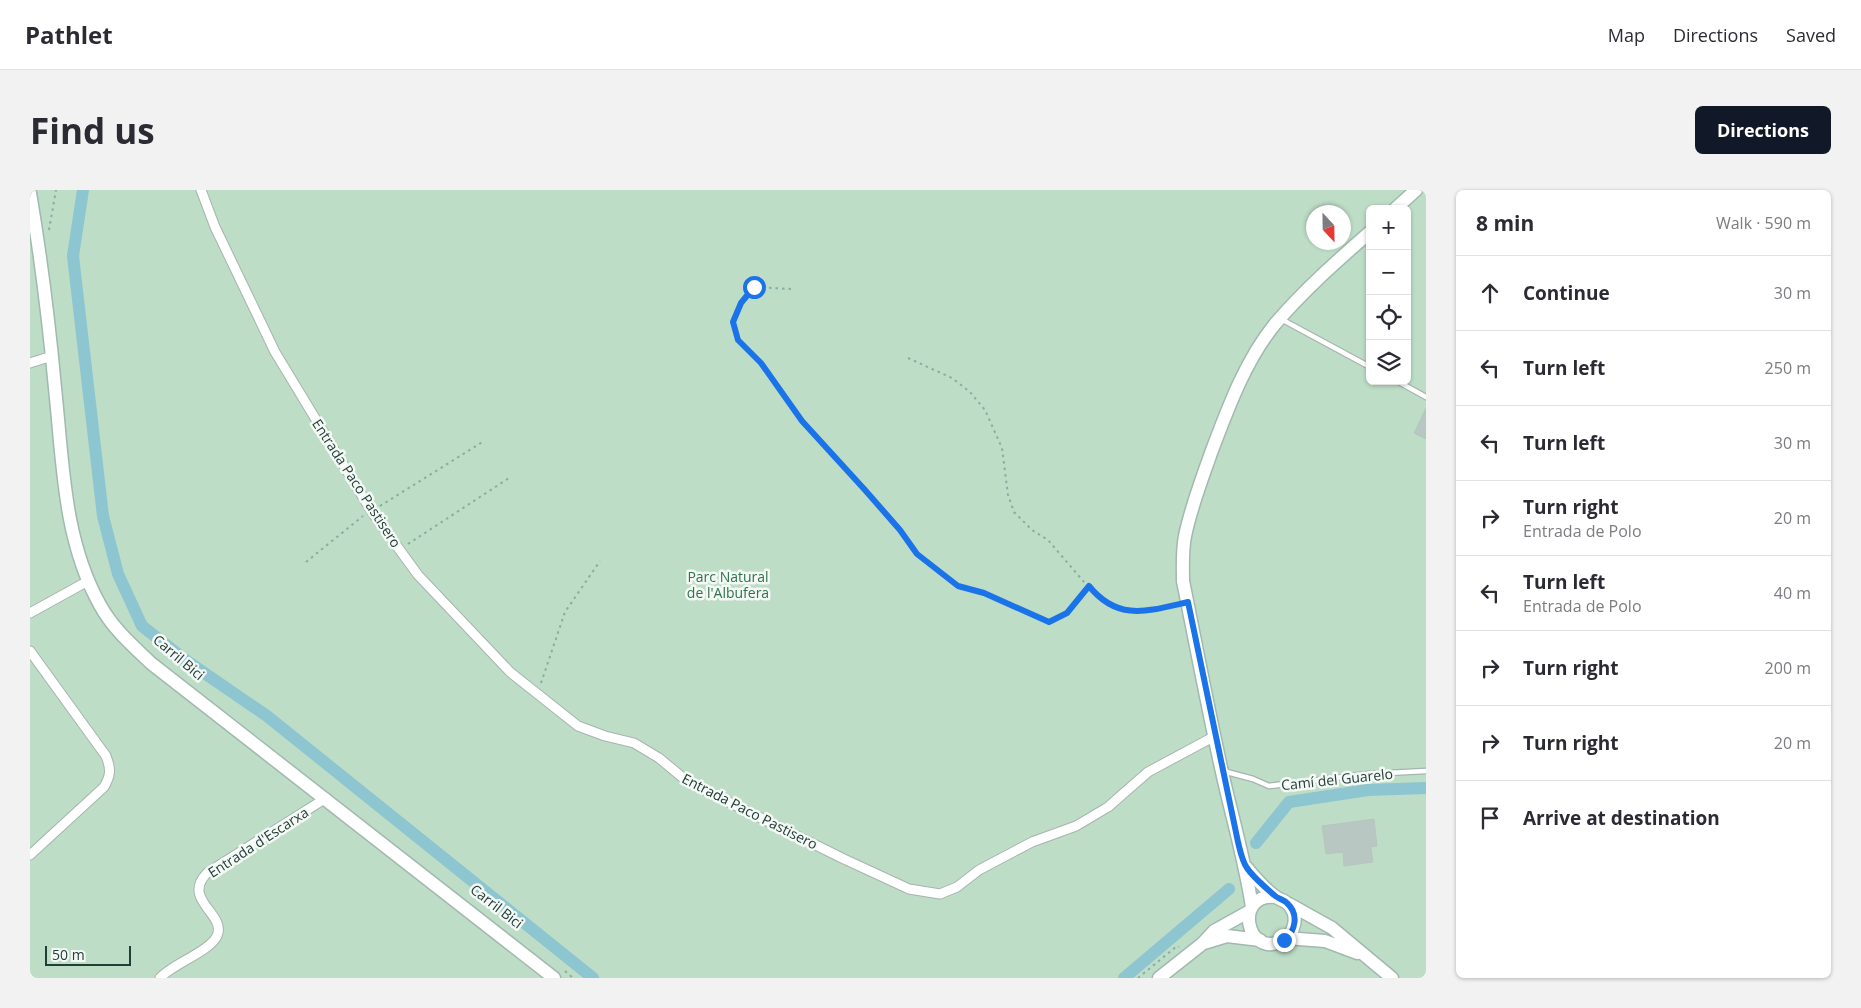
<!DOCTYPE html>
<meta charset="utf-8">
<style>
body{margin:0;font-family:"Open Sans",sans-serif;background:#f2f2f3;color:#2b2b33}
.controls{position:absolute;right:15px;top:15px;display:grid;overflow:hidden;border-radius:8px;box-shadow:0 1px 4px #0004}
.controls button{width:45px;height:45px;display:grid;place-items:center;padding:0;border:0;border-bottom:1px solid #e1e1e2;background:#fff;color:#2b2b33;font:25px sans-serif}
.compass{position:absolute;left:1276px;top:15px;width:45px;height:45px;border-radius:50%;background:#fff;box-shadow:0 1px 4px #0004;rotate:158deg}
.scale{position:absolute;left:15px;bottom:12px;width:86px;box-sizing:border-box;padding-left:5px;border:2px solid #233d37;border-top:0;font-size:14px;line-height:18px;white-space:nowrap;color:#233d37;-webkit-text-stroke:4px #f4f9f6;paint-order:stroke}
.stop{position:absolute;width:15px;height:15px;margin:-11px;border:4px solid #1a73e8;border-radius:50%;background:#fff}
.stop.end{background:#1a73e8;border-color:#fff;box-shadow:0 1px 5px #0008}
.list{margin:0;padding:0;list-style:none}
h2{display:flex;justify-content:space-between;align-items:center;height:65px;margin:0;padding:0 20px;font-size:21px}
h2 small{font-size:16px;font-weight:400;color:#7c7c81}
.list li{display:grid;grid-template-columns:32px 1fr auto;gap:15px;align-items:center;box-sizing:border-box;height:75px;padding:0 20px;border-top:1px solid #e1e1e2}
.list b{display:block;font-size:19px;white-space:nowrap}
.list p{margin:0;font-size:16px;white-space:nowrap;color:#7c7c81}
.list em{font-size:16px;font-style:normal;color:#7c7c81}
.icon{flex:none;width:28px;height:28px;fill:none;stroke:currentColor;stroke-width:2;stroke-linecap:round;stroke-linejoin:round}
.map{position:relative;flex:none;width:1396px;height:788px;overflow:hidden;border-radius:8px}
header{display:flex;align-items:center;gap:30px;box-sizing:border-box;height:70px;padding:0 25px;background:#fff;border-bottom:1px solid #e1e1e2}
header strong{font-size:24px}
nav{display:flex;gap:28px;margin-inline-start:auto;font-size:18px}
.intro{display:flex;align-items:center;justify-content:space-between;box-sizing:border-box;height:120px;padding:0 30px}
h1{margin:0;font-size:35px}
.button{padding:12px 22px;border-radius:8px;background:#111827;color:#fff;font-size:18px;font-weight:700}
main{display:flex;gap:30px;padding:0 30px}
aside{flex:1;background:#fff;border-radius:8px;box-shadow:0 1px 4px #0004}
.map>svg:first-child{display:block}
.green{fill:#bdddc6;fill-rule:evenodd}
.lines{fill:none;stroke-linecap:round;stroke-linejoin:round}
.canal{stroke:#8dc5d0;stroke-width:12}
.building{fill:#b8c7c1;stroke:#b6c6bf}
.lane-casing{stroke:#a6b5af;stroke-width:7}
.street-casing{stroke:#a6b5af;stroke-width:11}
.secondary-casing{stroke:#a2b8b0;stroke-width:15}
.path{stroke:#84afa2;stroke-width:2;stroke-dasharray:2.5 4;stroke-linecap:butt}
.lane{stroke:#fff;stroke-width:4.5}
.street{stroke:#fff;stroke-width:9}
.secondary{stroke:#fff;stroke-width:12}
.route{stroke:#1a73e8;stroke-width:6}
.labels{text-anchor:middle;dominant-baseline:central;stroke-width:5;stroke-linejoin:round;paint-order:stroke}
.street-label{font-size:14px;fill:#233d37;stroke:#f4f9f6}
.park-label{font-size:14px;fill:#2e734a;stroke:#f4f9f6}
</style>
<header>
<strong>Pathlet</strong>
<nav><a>Map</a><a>Directions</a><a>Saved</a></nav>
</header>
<div class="intro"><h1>Find us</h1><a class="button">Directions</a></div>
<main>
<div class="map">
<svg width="1396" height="788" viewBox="0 0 1396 788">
<rect width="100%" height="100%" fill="#e3ede8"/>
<path class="green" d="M0 0H1396V788H0ZM1340 19H1377V191H1340ZM1284 22H1314V52H1284Z"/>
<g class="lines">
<path class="canal" d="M53 0 43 66 73 326 88 384 112 436 154 469 237 526 563 788
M1226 653 1259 612 1338 600 1396 598
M1094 788 1199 699"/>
</g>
<path class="building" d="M1396 218V249L1384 243Z
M1344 629 1347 656 1341 657 1343 672 1314 676 1313 662 1296 664 1292 636Z"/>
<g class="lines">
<g class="lane-casing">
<path id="lane" d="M1251 129 1340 177
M1367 191 1396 207
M1193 581 1223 589 1239 596 1338 584 1396 581"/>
</g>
<g class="street-casing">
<path id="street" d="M171 0 185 37 245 162 342 322 388 385 480 482 548 536 575 546 604 553 629 568 658 592 814 669 879 699 910 704 927 697 949 680 1002 652 1046 636 1078 617 1118 582 1185 546
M0 173 22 166
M0 423 58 391
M0 461 76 566C81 579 81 585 74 597L0 665
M130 788C142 774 179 762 187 746 197 724 151 710 177 683L296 608"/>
</g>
<g class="secondary-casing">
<path id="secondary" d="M0 3C11 68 19 133 25 198 33 272 33 349 70 415 83 439 103 456 122 474L524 788
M1365 19 1386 0
M1216 677C1224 686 1236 701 1246 707 1250 710 1255 710 1259 715 1269 726 1265 744 1252 751 1216 769 1203 702 1246 707
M1259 714 1302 738 1362 788
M1222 717C1215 671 1202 627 1192 582 1178 519 1166 455 1153 391 1153 376 1152 361 1155 346 1161 317 1172 289 1181 263 1198 218 1215 171 1245 134 1274 100 1307 71 1340 42
M1256 748 1295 751 1327 763
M1174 753 1197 746 1230 750
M1129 788 1172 754 1184 741 1220 721"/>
</g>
<path class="path" d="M19 40 26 0
M761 99 724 97 711 113 703 132 708 149 731 173 772 231 835 300 870 340 887 364 928 396 954 403 1019 432 1037 423 1059 396
M878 168 922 188 940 202 955 220 972 258 978 305 984 322 1002 340 1018 350 1066 406 1084 418 1099 420 1116 422 1146 415
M350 316 454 251
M378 354 479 288
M276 372 333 326
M511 493 535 422 570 371
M535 781 543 788
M1108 788 1147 756 1149 757"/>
<use href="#lane" class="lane"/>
<use href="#street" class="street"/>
<use href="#secondary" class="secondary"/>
</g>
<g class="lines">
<path class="route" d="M724 97 711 113 703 132 708 150 731 173 772 231 835 300 870 340 887 364 928 396 954 403 1019 432 1037 423 1059 396C1088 432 1118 421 1158 412L1208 652C1210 660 1212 671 1217 678 1223 687 1235 697 1244 705 1248 709 1253 709 1257 713 1269 724 1266 741 1254 750"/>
</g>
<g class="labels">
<g class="street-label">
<text transform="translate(327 293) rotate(57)">Entrada Paco Pastisero</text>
<text transform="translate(149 467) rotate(40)">Carril Bici</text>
<text transform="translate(1307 589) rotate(-6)">Camí del Guarelo</text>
<text transform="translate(720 621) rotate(27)">Entrada Paco Pastisero</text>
<text transform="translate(228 652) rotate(-33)">Entrada d'Escarxa</text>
<text transform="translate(467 716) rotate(38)">Carril Bici</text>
</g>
<g class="park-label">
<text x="698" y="386">Parc Natural<tspan x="698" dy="16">de l'Albufera</tspan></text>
</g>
</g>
</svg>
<div class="controls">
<button>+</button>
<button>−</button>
<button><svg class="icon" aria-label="locate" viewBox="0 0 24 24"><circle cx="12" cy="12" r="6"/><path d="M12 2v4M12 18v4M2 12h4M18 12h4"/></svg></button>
<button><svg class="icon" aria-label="layers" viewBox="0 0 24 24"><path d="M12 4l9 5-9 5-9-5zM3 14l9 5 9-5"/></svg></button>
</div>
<svg class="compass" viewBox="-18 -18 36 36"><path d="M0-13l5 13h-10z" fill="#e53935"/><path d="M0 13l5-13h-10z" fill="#7c7c81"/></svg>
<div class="scale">50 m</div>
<div class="stop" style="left:724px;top:97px"></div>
<div class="stop end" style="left:1254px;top:750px"></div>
</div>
<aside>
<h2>8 min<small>Walk · 590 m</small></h2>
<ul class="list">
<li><svg class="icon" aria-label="ahead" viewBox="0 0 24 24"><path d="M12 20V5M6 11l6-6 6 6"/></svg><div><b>Continue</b></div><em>30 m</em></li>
<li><svg class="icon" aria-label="left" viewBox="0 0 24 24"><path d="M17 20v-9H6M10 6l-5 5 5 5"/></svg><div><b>Turn left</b></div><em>250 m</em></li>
<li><svg class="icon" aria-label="left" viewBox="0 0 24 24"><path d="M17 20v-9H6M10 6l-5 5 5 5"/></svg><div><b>Turn left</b></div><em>30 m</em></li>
<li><svg class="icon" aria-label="right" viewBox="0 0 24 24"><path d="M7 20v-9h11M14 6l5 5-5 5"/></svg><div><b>Turn right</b><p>Entrada de Polo</p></div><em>20 m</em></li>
<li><svg class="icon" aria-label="left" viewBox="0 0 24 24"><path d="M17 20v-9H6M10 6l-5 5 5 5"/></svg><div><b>Turn left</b><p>Entrada de Polo</p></div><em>40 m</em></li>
<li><svg class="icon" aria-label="right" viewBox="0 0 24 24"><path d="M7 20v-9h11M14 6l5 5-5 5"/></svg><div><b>Turn right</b></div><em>200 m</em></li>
<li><svg class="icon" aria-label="right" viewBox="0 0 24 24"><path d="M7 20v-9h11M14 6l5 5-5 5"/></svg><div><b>Turn right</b></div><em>20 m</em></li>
<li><svg class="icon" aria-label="arrive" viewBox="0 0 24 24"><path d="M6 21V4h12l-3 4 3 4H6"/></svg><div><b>Arrive at destination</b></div></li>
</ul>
</aside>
</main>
